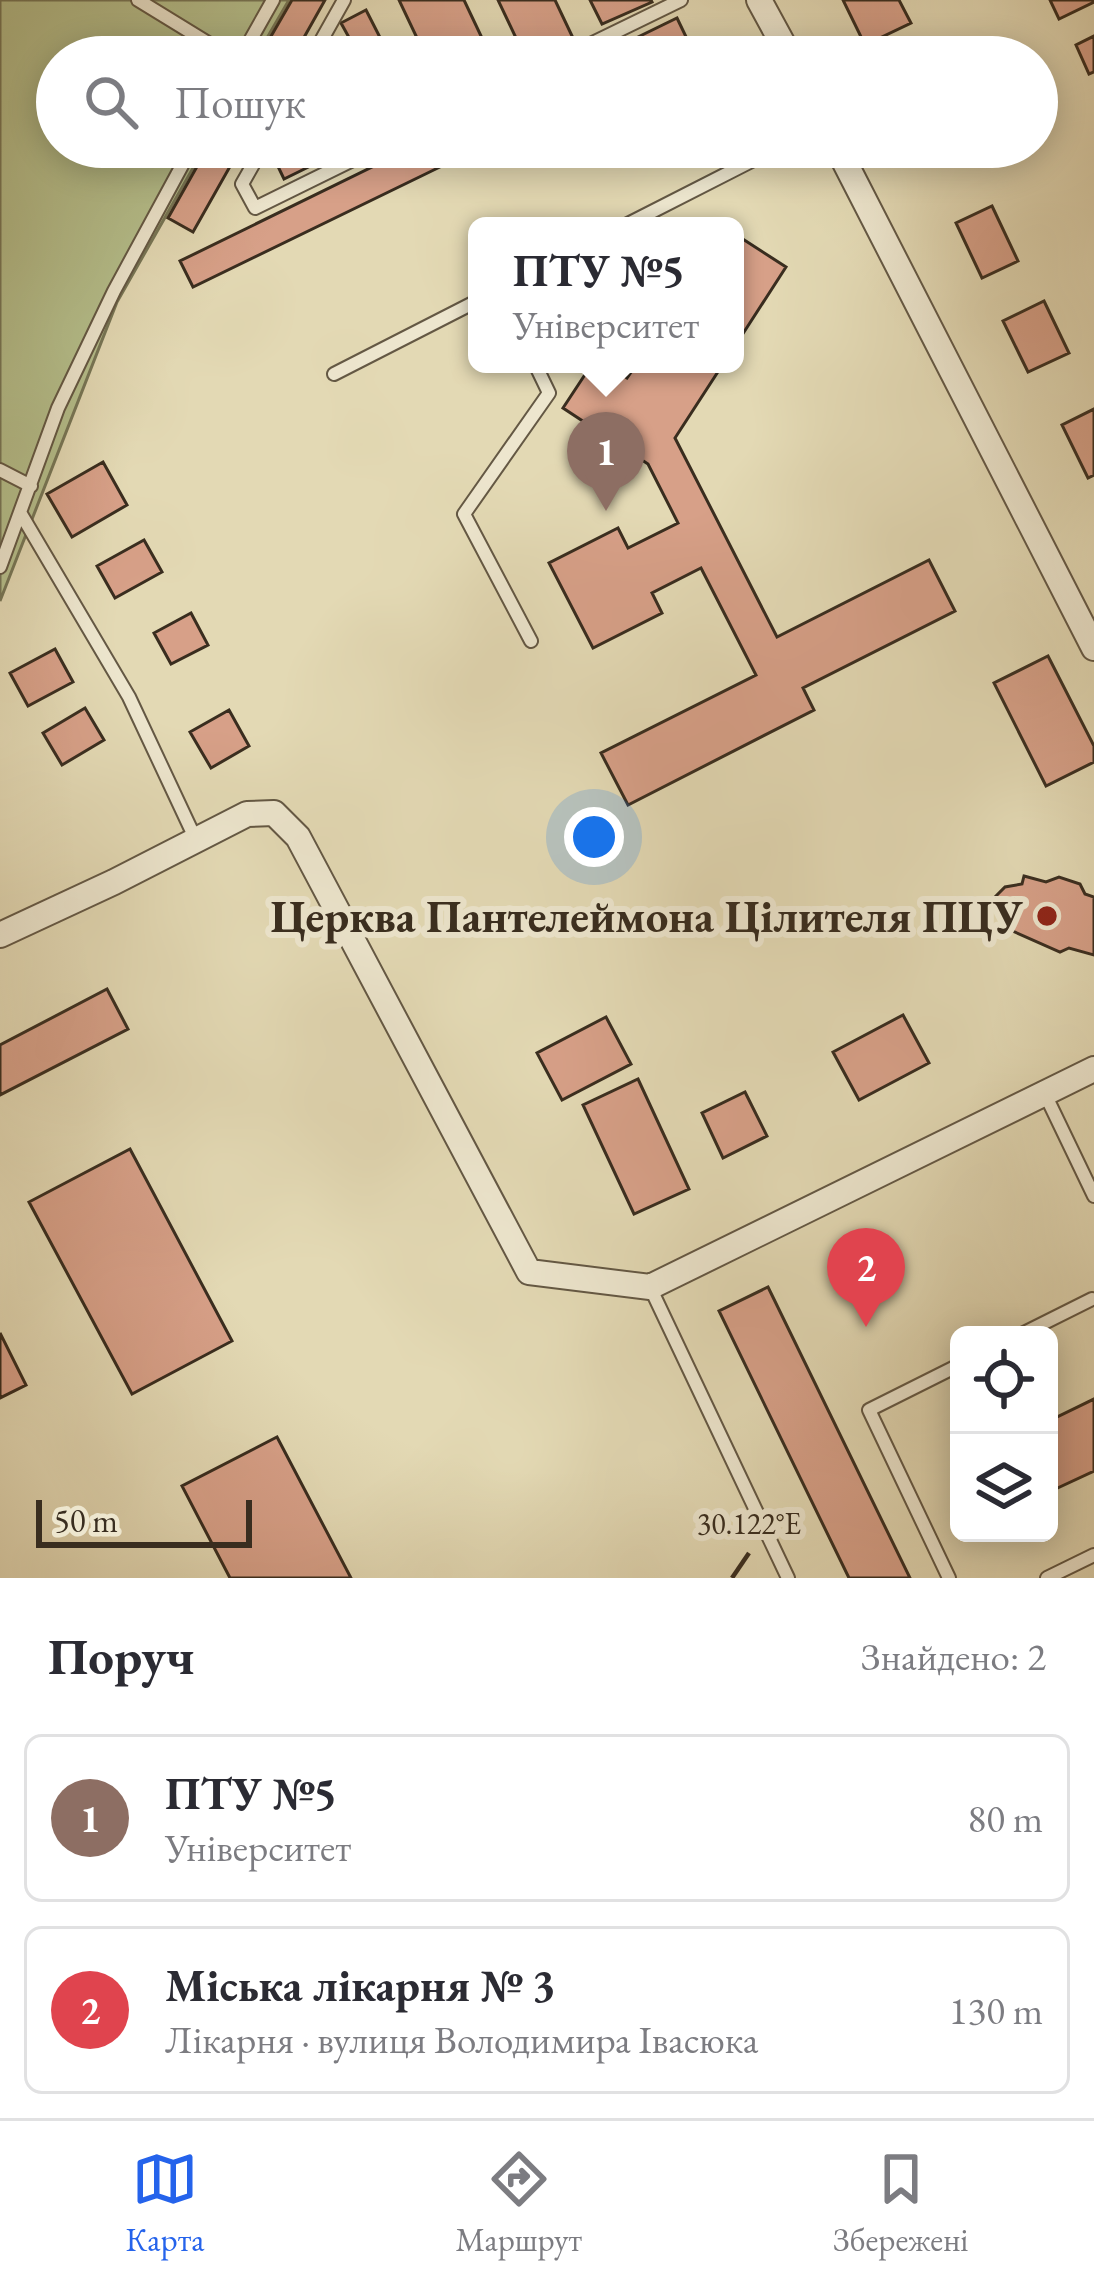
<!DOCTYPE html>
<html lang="uk">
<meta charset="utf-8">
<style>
body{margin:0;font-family:"EB Garamond",serif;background:#f2f2f3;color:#2b2b33}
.controls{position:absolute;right:36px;bottom:36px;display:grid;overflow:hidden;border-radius:18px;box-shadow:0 6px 30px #0003}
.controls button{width:108px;height:108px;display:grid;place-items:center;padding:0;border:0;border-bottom:3px solid #e1e1e2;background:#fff;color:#2b2b33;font:60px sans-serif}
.scale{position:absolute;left:36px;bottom:30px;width:216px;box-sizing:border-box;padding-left:12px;border:6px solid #392d1f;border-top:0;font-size:33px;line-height:42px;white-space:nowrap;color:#392d1f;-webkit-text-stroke:9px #ede6ce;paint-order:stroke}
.you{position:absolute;left:594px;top:837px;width:42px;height:42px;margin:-30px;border:9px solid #fff;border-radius:50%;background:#1a73e8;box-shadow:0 0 0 18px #1a73e833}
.badge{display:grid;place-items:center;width:78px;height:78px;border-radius:50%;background:#2563eb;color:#fff;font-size:39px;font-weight:700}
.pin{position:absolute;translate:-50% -99px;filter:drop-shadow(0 3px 6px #0008)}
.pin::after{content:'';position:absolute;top:63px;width:42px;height:36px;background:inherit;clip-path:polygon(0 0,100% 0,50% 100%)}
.popup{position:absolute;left:468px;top:217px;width:276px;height:156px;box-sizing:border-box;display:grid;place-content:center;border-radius:18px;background:#fff;filter:drop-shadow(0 3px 9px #0005);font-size:39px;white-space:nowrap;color:#7c7c81}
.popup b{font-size:45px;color:#2b2b33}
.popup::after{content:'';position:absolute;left:50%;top:100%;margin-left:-24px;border:24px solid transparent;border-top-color:#fff}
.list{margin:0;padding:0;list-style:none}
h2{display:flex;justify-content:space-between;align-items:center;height:156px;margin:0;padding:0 48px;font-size:51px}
h2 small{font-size:39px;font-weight:400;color:#7c7c81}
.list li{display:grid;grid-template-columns:78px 1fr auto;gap:36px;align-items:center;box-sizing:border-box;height:168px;margin:0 24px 24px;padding:0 24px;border:3px solid #e1e1e2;border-radius:18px}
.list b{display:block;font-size:45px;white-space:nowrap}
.list p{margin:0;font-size:39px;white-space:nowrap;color:#7c7c81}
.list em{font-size:39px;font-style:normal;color:#7c7c81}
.icon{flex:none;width:66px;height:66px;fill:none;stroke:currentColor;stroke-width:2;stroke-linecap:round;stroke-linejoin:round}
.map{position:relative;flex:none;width:1094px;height:1578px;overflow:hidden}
.search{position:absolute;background:#fff;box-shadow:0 6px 30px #0003;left:36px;right:36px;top:36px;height:132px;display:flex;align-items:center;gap:30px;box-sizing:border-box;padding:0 42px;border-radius:66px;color:#7c7c81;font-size:45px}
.sheet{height:540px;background:#fff}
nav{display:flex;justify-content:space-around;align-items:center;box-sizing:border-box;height:168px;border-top:3px solid #e1e1e2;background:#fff;font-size:33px;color:#7c7c81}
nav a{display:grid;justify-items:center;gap:6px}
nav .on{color:#2563eb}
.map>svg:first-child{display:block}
.green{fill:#b5bf8c;stroke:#777656;stroke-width:3}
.building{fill:#d7a088;stroke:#392d1f;stroke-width:3}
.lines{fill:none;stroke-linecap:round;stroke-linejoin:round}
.service-casing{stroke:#645844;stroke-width:16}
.minor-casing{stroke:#645844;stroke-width:28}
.service{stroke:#ede6ce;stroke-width:12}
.minor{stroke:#ede6ce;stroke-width:24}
.ticks{fill:none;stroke:#392d1f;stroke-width:4.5}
.poi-dot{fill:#8f2418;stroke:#ede6ce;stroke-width:4.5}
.labels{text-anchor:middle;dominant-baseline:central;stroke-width:12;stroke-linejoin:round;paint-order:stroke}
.poi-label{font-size:45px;font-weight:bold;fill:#392d1f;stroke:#ede6ce;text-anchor:end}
.ticks-label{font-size:30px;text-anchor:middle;fill:#392d1f;stroke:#ede6ce;stroke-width:12;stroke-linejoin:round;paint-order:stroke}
</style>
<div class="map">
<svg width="1094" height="1578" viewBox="0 0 1094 1578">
<rect width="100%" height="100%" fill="#e3d9b4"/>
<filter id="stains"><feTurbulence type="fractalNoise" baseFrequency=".00167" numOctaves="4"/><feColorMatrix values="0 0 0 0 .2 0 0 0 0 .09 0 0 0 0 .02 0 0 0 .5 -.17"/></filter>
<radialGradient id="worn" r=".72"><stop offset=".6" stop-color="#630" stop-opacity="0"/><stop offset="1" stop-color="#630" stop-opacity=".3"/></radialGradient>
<path class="green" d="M0 0H289L256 57H57V147H205L117 302 0 601Z"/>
<path class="building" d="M292 0H325L293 57H259Z
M399 0H464L491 57H426Z
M498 0H555L573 38 525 57Z
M590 0H651L652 2 602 24Z
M843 0H899L911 23 865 45Z
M1050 0H1094V2L1059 19Z
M366 10 390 57H335L331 51 351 41 341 23Z
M677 18 690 45 665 57H597Z
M1094 36V72L1089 74 1076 45Z
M208 147H241L193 232 168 218Z
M287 147H349L284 179 272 154Z
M413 147H481L193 287 180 261Z
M914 147H957L923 164Z
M992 206 1018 261 982 278 956 223Z
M735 234 786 267 735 346Z
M1044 301 1069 353 1028 372 1003 321Z
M592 364H605L627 378 637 364H723L675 438 777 637 929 560 955 611 803 688 814 710 628 805 601 753 756 675 701 568 652 593 662 613 593 648 549 563 618 528 628 548 678 523 648 464 563 408Z
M1094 409V475L1088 478 1062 425Z
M103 462 127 505 72 537 47 494Z
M144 540 162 572 115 598 97 566Z
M191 613 208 645 171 664 154 633Z
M55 649 73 682 28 706 10 673Z
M1048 656 1094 746V762L1046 786 994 683Z
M85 708 104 740 62 765 43 733Z
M229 710 249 746 211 768 190 732Z
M1024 876 1046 882 1059 877 1080 884 1085 894 1094 897V955L1069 948 1060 952 1008 929 1010 924 997 912 995 897 1005 887 1022 884Z
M107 989 128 1029 0 1095V1045Z
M903 1015 929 1063 859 1100 833 1052Z
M606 1017 631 1064 562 1100 537 1053Z
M638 1079 689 1189 634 1214 583 1105Z
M745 1092 767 1136 723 1158 702 1113Z
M130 1149 232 1341 132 1394 29 1202Z
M768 1287 910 1578H849L719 1311Z
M0 1333 26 1385 0 1398Z
M1094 1399V1471L1049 1492V1421Z
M277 1437 351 1578H230L182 1486Z"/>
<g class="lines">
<g class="service-casing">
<path id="service" d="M138 0 231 57
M241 57 273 0
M312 57 344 0
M564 57 681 0
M263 147 242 184 255 208 379 147
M624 226 779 147
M334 374 477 301
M0 470 31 486
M21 514 129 697 196 840
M0 567 58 408 114 291 192 147
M531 641 464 514 549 393 535 364
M1045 1094 1094 1196
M650 1287 788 1578
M1020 1335 1092 1299
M949 1578 869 1410 959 1365
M1047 1578 1094 1555"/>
</g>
<g class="minor-casing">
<path id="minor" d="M759 0 790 57
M837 147 1094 648
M0 935 114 882 247 814 274 813 298 837 529 1272 650 1287 1094 1069"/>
</g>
<use href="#service" class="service"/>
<use href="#minor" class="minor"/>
</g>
<path class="ticks" d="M732 1578 749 1553"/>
<circle class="poi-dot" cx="1047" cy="916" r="12"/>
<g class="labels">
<g class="poi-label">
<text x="1023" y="916">Церква Пантелеймона Цілителя ПЦУ</text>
</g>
</g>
<g class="ticks-label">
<text x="749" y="1534">30.122°E</text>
</g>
<rect width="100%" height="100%" filter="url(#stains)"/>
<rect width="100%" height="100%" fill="url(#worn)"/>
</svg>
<div class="controls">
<button><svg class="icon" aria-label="locate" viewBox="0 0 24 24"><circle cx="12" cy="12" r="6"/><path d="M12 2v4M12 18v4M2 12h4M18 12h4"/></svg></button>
<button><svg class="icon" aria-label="layers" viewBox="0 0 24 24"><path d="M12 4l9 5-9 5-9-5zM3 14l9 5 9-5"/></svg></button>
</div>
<div class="scale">50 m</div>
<div class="you"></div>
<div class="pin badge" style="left:606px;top:511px;background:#8d6e63">1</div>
<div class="popup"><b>ПТУ №5</b>Університет</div>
<div class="pin badge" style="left:866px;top:1327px;background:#e0444e">2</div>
<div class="search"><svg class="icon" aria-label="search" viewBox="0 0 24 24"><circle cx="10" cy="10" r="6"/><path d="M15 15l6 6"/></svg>Пошук</div>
</div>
<section class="sheet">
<h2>Поруч<small>Знайдено: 2</small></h2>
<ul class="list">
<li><span class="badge" style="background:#8d6e63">1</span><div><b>ПТУ №5</b><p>Університет</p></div><em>80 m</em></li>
<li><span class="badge" style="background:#e0444e">2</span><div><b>Міська лікарня № 3</b><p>Лікарня · вулиця Володимира Івасюка</p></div><em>130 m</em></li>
</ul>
</section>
<nav>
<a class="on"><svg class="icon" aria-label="map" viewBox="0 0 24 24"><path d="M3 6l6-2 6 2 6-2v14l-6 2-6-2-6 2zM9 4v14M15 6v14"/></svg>Карта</a>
<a><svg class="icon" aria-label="directions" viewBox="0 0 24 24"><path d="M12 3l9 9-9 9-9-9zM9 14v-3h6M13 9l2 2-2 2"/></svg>Маршрут</a>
<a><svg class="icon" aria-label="saved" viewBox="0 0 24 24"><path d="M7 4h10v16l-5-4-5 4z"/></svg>Збережені</a>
</nav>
